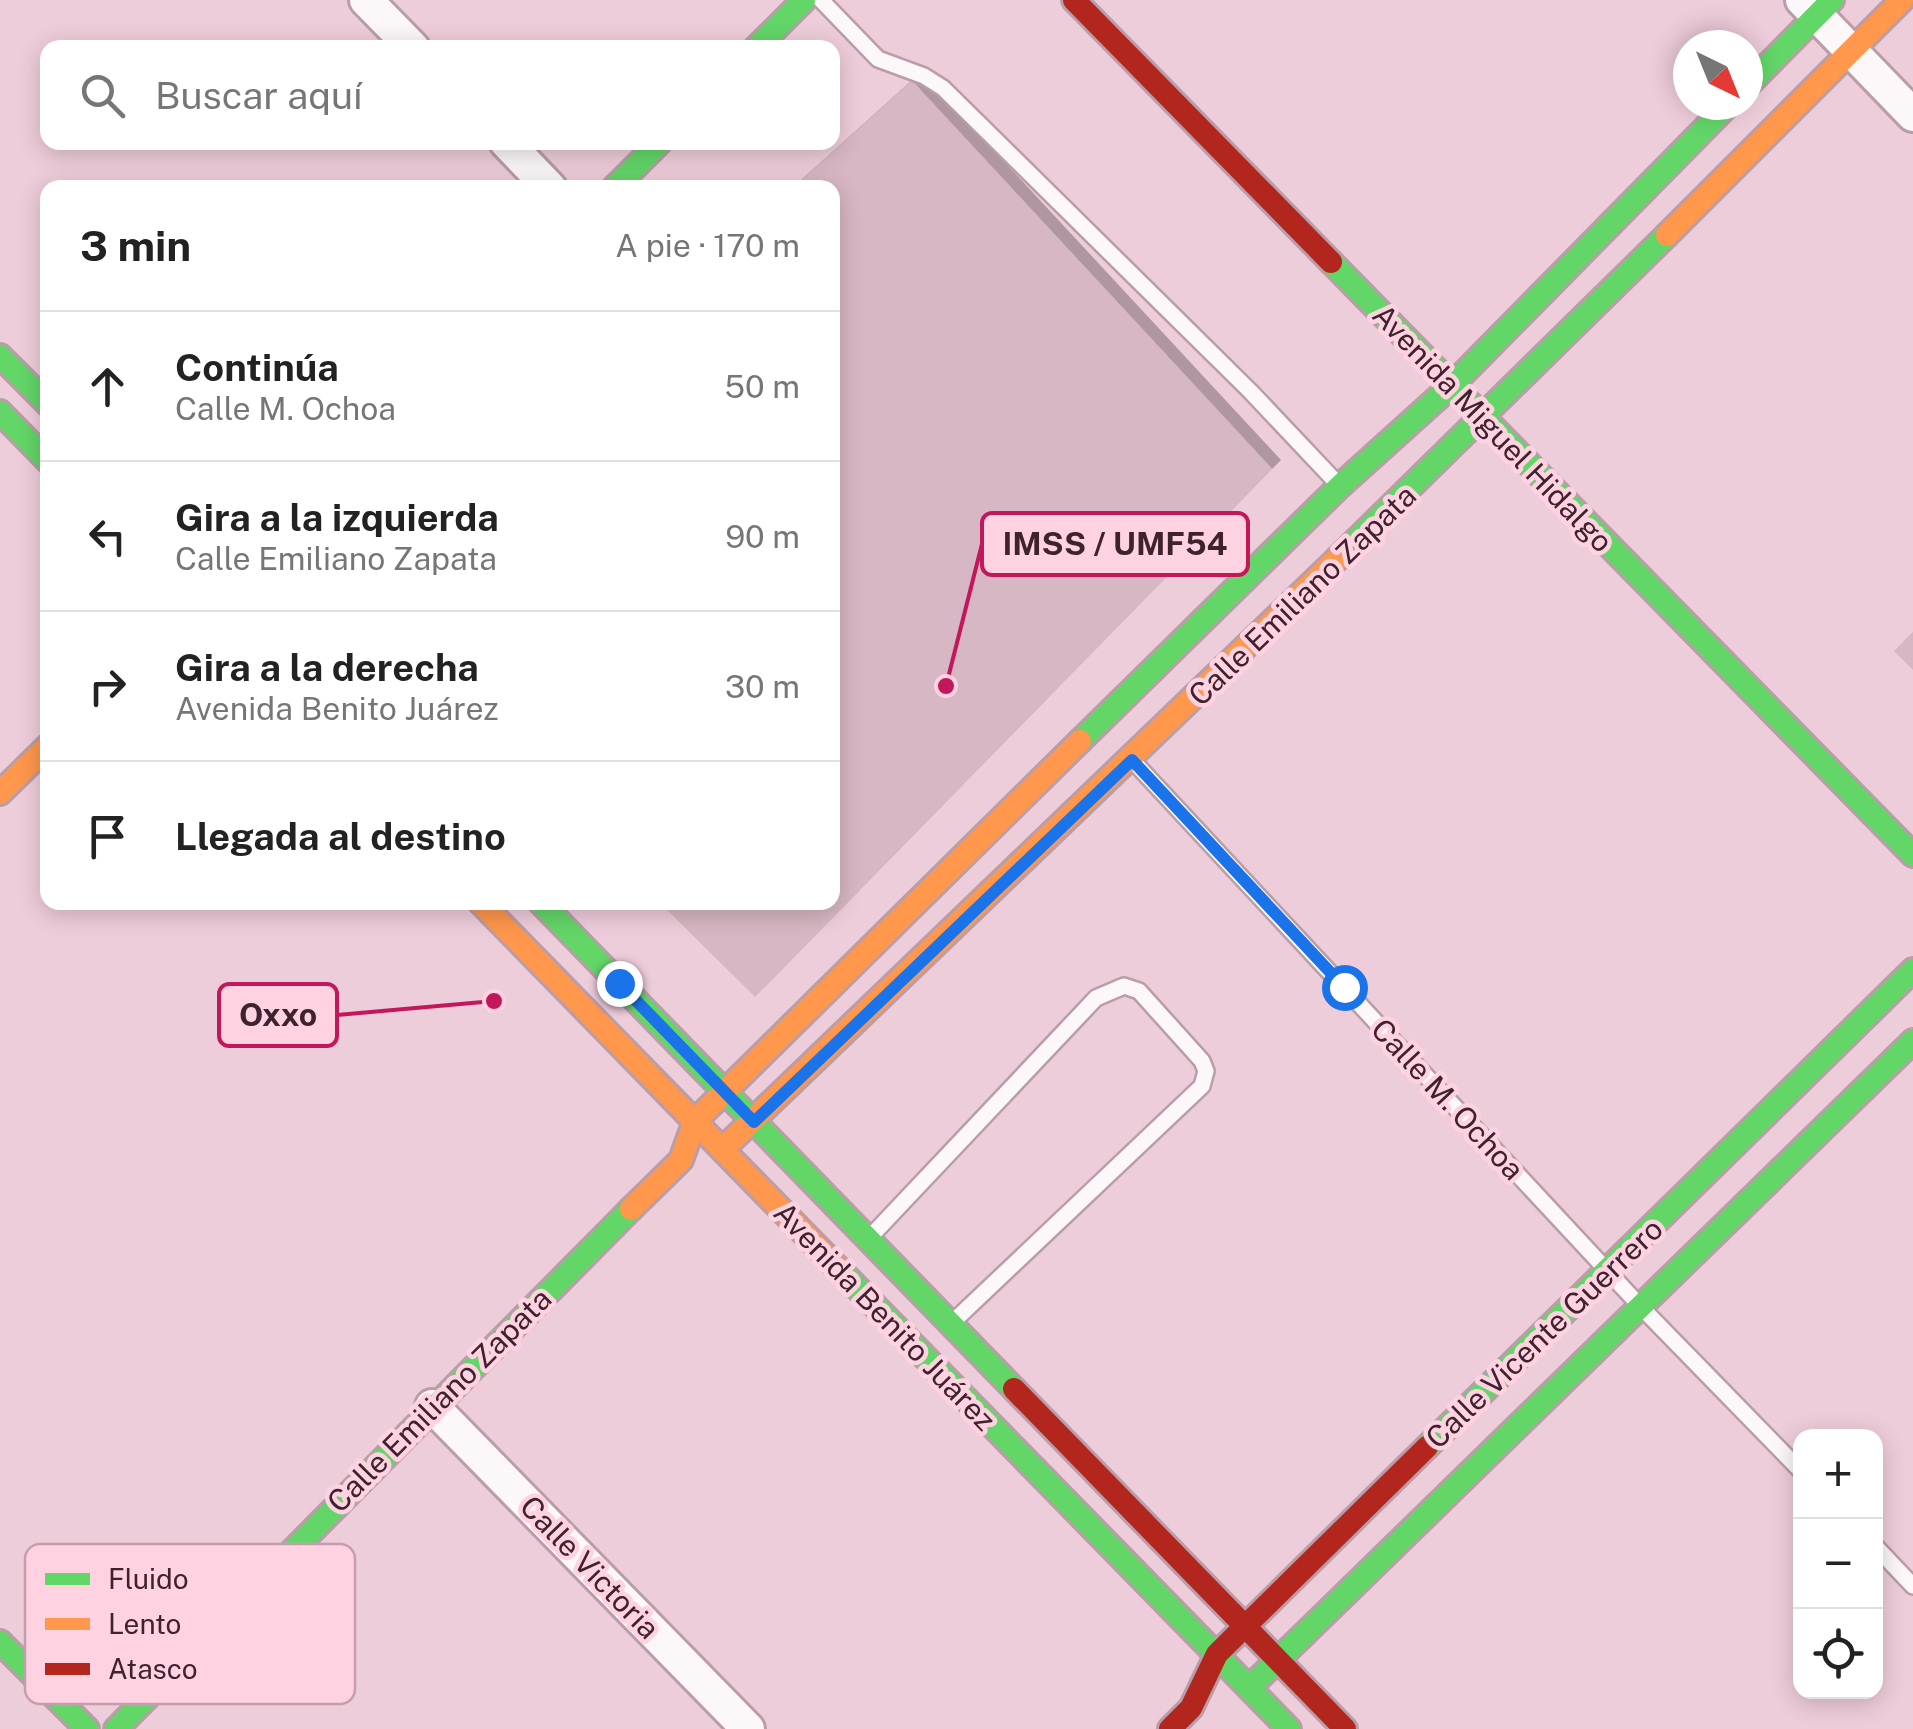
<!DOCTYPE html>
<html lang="es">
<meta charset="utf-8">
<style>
body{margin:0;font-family:"Public Sans",sans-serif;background:#f2f2f2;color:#222}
.controls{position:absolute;right:30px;bottom:30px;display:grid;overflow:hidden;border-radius:20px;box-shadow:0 5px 25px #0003}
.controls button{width:90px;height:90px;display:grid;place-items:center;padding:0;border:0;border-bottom:2px solid #e0e0e0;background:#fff;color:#222;font:50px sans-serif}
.compass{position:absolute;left:1673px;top:30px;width:90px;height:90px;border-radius:50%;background:#fff;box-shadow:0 5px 25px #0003;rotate:137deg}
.stop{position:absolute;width:30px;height:30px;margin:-22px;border:8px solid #1a73e8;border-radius:50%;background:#fff}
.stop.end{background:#1a73e8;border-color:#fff;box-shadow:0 2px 10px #0008}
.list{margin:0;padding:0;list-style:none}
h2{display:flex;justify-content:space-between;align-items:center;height:130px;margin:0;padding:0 40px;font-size:42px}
h2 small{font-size:32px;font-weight:400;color:#767676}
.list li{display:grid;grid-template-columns:65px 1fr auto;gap:30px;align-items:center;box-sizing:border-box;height:150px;padding:0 40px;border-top:2px solid #e0e0e0}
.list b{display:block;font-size:38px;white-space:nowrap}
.list p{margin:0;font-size:32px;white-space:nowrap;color:#767676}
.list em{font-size:32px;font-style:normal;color:#767676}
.icon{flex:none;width:55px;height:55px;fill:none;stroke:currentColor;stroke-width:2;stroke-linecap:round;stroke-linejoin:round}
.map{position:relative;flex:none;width:1913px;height:1729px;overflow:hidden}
.search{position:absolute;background:#fff;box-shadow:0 5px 25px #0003;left:40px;top:40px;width:800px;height:110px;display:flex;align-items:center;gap:25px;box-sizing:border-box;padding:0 35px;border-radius:20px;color:#767676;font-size:38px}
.panel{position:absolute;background:#fff;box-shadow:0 5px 25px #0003;left:40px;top:180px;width:800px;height:730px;border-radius:20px}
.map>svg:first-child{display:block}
.building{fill:#d7b7c3;filter:url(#shadow)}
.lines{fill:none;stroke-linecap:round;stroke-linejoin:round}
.lane-casing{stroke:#b99da8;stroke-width:20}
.street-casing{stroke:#b99da8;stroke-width:38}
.fast-casing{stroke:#b99da8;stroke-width:28}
.slow-casing{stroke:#b99da8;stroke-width:28}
.jam-casing{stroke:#b99da8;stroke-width:28}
.lane{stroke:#fcf8f9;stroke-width:15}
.street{stroke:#fcf8f9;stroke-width:32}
.fast{stroke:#63d668;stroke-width:22}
.slow{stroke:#ff974d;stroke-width:22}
.jam{stroke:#b3261e;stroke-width:22}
.route{stroke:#1a73e8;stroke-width:12}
.labels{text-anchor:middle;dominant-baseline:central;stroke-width:9;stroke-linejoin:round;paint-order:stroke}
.street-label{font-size:30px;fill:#3e222e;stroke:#ffd2e2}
.key{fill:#ffd2e2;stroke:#c59dac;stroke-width:2.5}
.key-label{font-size:28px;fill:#3e222e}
.leader{fill:none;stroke:#c2185b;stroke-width:4}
.callout-dot{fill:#c2185b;stroke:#ffd2e2;stroke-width:4}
.callout{fill:#ffd2e2;stroke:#c2185b;stroke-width:4}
.callout-label{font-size:32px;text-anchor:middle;font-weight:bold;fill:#3e222e}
</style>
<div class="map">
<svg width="1913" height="1729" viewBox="0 0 1913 1729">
<defs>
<filter id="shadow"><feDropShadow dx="9" dy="-9" stdDeviation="0" flood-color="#0004"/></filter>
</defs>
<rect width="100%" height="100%" fill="#eecdda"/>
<path class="building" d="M912 81 1272 469 755 997 659 902H832V188H793Z
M1913 632V670L1894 651Z"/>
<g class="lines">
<g class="lane-casing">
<path id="lane" d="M821 0 878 59 924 76 943 88 1251 392 1336 482
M1133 761 1641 1307 1800 1470
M873 1234 1096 998 1124 986 1139 991 1202 1061 1206 1071 1202 1086 956 1319
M1876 1547 1913 1586"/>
</g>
<g class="street-casing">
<path id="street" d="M366 0 413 48
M1802 0 1913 115
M506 142 550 188
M432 1406 748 1729"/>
</g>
<g class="fast-casing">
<path id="fast" d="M756 48 804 0
M1748 85 1832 0
M614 188 660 142
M1331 262 1913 855
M0 356 48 404
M0 412 48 461
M1338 558 1667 235
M1080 741 1340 486 1451 386 1728 105
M540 902 1014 1389
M837 1267 1289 1729
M1427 1447 1913 970
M0 1642 87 1729
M1252 1685 1913 1041
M116 1729 631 1209"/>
</g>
<g class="slow-casing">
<path id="slow" d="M1667 235 1902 0
M0 793 48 746
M480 902 837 1267
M729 1143 1338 558
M631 1209 681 1160 695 1121 1080 741"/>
</g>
<g class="jam-casing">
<path id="jam" d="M1074 0 1331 262
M1014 1389 1345 1729
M1170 1729 1191 1708 1217 1654 1427 1447"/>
</g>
<use href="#lane" class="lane"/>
<use href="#street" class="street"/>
<use href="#fast" class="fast"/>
<use href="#slow" class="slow"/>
<use href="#jam" class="jam"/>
</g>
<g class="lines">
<path class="route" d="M619 983 754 1122 1132 760 1344 987"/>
</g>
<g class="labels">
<g class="street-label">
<text transform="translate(1493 428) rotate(46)">Avenida Miguel Hidalgo</text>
<text transform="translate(1302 595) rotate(-44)">Calle Emiliano Zapata</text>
<text transform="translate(1448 1099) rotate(47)">Calle M. Ochoa</text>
<text transform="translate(885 1316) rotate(46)">Avenida Benito Juárez</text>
<text transform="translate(1544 1333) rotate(-44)">Calle Vicente Guerrero</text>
<text transform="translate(439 1400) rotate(-45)">Calle Emiliano Zapata</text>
<text transform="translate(590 1567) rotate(46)">Calle Victoria</text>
</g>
</g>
<rect x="25" y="1544" width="330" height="160" rx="15" class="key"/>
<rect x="45" y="1573" width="45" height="12" fill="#63d668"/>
<rect x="45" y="1618" width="45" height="12" fill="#ff974d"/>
<rect x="45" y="1663" width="45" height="12" fill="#b3261e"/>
<g class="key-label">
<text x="108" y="1589">Fluido</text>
<text x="108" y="1634">Lento</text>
<text x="108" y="1679">Atasco</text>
</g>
<path class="leader" d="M946 686L982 544M494 1001L337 1015"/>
<g class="callout-dot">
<circle cx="946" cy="686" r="10"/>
<circle cx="494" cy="1001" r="10"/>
</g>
<g class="callout">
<rect x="982" y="513" width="266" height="62" rx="10"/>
<rect x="219" y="984" width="118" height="62" rx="10"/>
</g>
<g class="callout-label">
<text x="1115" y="555">IMSS / UMF54</text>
<text x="278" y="1026">Oxxo</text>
</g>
</svg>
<div class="controls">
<button>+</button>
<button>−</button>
<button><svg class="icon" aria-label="locate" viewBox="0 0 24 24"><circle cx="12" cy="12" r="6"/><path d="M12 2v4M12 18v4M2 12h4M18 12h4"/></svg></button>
</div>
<svg class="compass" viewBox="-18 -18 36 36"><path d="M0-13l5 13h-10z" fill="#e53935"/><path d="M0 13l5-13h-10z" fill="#767676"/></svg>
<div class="stop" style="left:1344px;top:987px"></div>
<div class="stop end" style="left:619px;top:983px"></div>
<div class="search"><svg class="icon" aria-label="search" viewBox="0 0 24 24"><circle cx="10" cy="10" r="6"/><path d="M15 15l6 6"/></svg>Buscar aquí</div>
<section class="panel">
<h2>3 min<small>A pie · 170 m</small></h2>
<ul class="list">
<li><svg class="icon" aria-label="ahead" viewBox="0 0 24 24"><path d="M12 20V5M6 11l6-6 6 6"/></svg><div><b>Continúa</b><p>Calle M. Ochoa</p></div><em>50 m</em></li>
<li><svg class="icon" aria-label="left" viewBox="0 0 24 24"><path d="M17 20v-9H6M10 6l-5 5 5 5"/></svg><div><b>Gira a la izquierda</b><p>Calle Emiliano Zapata</p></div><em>90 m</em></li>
<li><svg class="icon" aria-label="right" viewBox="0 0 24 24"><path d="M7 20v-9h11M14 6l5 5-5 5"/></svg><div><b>Gira a la derecha</b><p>Avenida Benito Juárez</p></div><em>30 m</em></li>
<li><svg class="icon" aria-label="arrive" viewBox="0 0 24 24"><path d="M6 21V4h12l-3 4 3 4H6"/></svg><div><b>Llegada al destino</b></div></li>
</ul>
</section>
</div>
